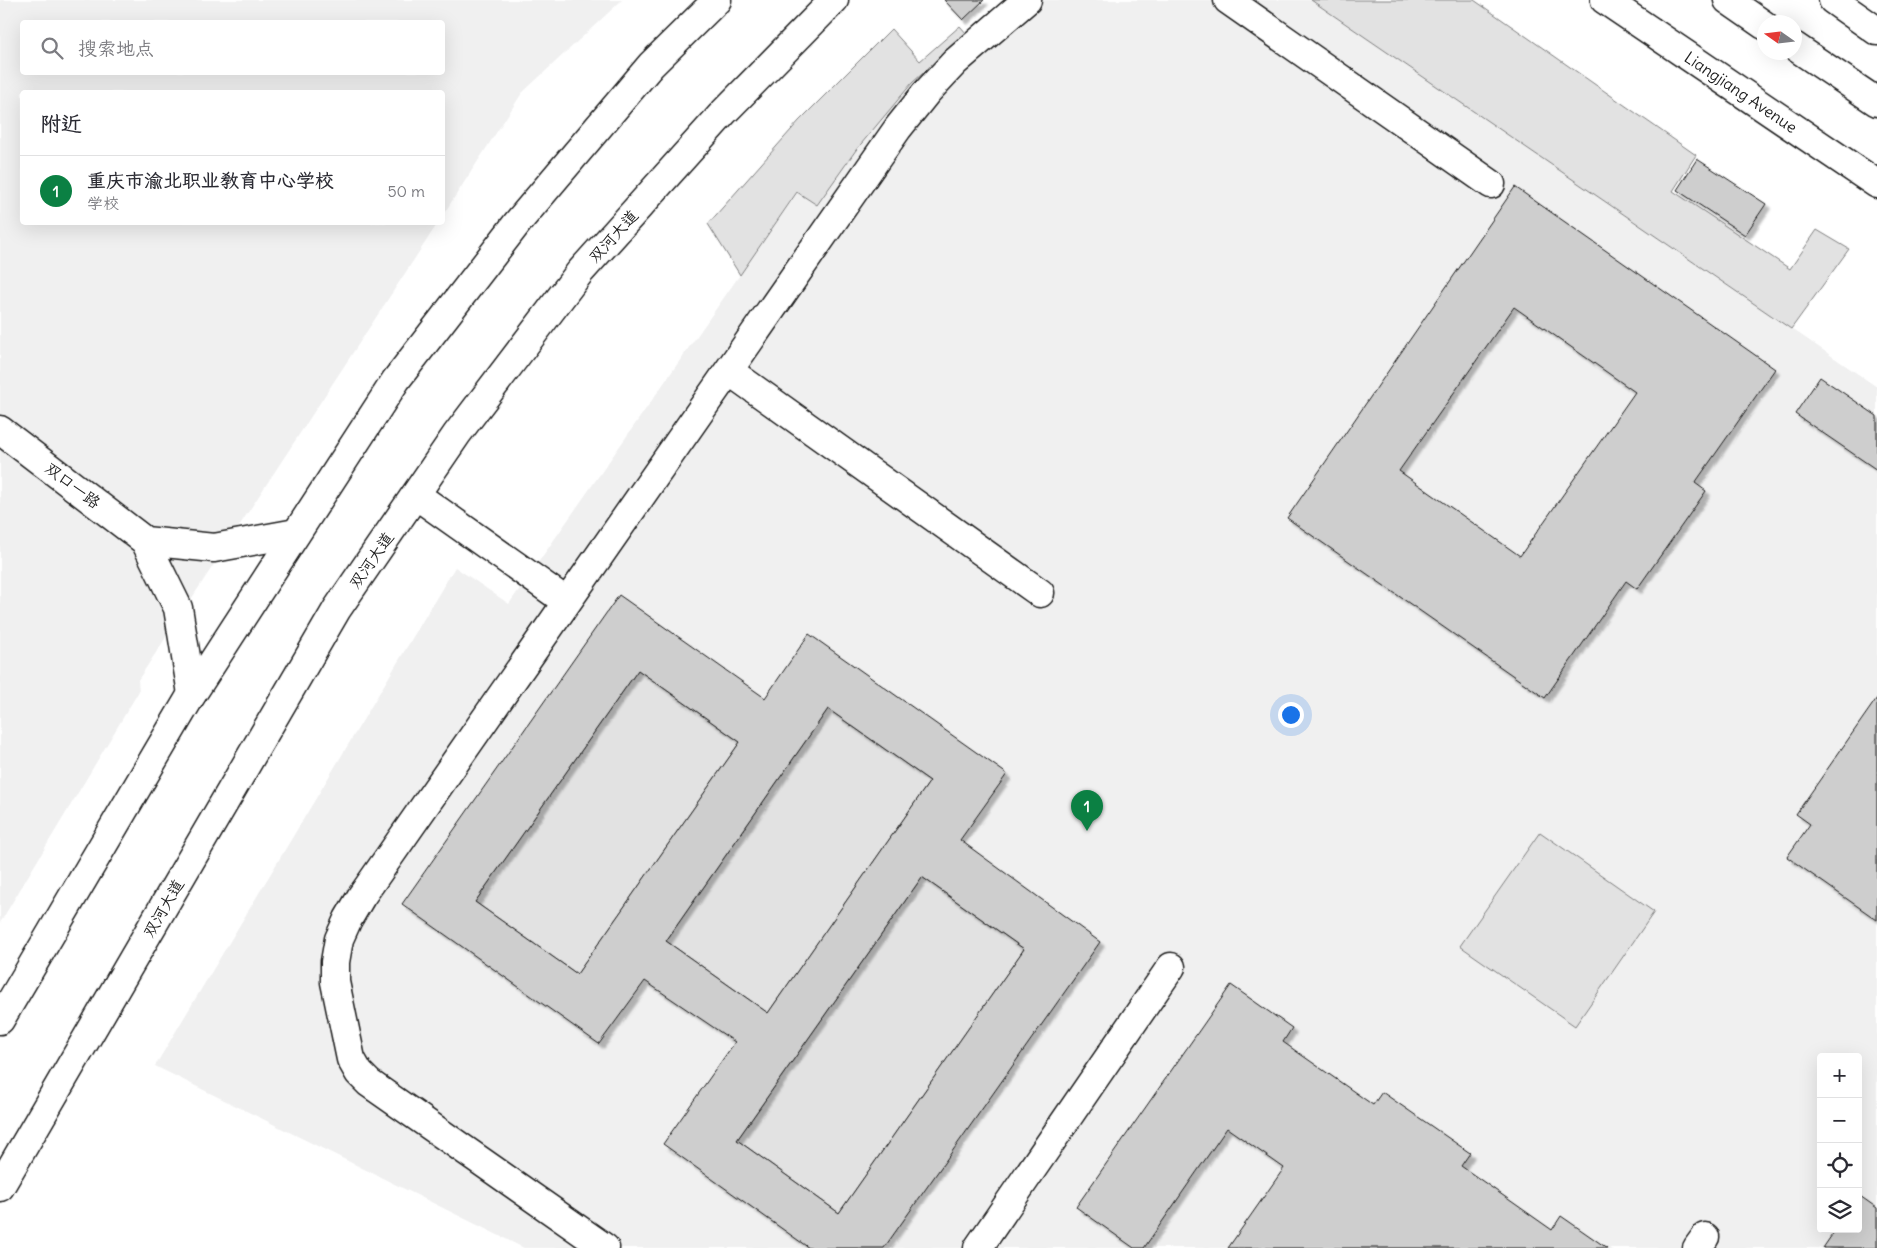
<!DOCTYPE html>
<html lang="zh">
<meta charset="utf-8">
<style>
body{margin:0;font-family:Delius,"LXGW WenKai TC",sans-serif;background:#f7f7f7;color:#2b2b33}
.controls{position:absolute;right:15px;bottom:15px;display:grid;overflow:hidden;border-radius:5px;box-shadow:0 5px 20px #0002}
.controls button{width:45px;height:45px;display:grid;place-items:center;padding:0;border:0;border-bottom:1px solid #e1e1e2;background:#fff;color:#2b2b33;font:25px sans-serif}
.compass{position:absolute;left:1757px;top:15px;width:45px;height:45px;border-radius:50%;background:#fff;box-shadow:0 5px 20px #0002;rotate:284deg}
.you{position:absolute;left:1290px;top:714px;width:18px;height:18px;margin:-12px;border:4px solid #fff;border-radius:50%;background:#1a73e8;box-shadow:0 0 0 8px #1a73e833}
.badge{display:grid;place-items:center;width:32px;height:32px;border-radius:50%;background:#0b8043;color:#fff;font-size:16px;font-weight:700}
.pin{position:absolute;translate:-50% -41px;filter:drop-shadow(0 1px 2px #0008)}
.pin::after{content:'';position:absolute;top:26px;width:18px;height:15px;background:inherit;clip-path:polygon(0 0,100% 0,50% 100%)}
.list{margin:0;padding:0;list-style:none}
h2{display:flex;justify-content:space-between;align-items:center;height:65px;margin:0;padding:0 20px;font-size:21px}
h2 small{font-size:16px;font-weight:400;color:#7c7c81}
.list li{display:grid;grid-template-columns:32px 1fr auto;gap:15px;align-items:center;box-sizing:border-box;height:70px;padding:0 20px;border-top:1px solid #e1e1e2}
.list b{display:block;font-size:19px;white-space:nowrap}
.list p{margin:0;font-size:16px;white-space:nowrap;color:#7c7c81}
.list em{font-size:16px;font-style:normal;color:#7c7c81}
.icon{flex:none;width:28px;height:28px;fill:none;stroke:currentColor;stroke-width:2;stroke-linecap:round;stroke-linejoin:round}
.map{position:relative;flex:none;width:1877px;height:1248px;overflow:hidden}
.search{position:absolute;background:#fff;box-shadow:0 5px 20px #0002;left:20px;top:20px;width:425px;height:55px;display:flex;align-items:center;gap:12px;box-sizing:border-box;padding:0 18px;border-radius:5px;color:#7c7c81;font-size:19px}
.panel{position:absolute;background:#fff;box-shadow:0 5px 20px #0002;left:20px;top:90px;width:425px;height:135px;border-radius:5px}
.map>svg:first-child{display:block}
.built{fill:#f0f0f0;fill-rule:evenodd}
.green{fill:#e2e2e2;stroke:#7f7f7f}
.building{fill:#cecece;stroke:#1c1c1c;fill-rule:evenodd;filter:url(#shadow)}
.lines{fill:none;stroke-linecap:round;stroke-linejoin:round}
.minor-casing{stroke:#1c1c1c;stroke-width:31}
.major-casing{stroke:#1c1c1c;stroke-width:31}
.minor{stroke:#fff;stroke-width:28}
.major{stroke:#fff;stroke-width:28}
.labels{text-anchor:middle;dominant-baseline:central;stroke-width:5;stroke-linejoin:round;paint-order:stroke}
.street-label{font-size:16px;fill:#1c1c1c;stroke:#fff}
</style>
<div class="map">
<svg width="1877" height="1248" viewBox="0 0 1877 1248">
<defs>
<filter id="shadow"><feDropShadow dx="4.5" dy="4.5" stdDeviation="1" flood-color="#0004"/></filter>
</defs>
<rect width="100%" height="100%" fill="#fff"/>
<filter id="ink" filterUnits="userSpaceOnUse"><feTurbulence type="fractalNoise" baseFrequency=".02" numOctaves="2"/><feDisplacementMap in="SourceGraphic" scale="10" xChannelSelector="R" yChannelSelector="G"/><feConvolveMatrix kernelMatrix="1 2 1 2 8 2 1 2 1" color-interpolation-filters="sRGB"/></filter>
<g filter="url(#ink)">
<path class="built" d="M0 0H622L522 93 443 215 442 92H22V222L438 223 138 680 139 691 0 923ZM22 22H442V72H22Z
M1005 0H1311L1877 387V1248H524L155 1066 455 567 509 604 798 192 817 205 856 150 912 83ZM1821 1057H1858V1229H1821Z"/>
<path class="green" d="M1311 0H1474L1696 155 1673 191 1790 269 1817 230 1849 249 1791 329Z
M960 26 967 34 912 83 856 150 817 205 797 192 740 275 708 224 799 121 891 29 920 61Z
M638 670 740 742 577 974 475 902Z
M828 709 930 781 768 1013 666 941Z
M1540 832 1654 912 1575 1026 1460 946Z
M922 877 1024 949 839 1213 737 1140Z"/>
<path class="building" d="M944 0H984L963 20Z
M1697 159 1766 204 1745 235 1677 190Z
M1515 187 1775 369 1695 483 1706 491 1637 589 1626 581 1545 698 1287 518ZM1514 307 1635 392 1520 556 1399 471Z
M1820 377 1877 416V470L1795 414Z
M619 595 765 698 809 634 1007 774 960 840 1100 942 884 1248H809L663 1144 735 1042 645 981 599 1044 402 904ZM638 670 740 742 577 974 475 902ZM828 709 930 781 768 1013 666 941ZM922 877 1024 949 839 1213 737 1140Z
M1877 698V920L1787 857 1810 824 1796 814Z
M1231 985 1292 1028 1283 1042 1373 1105 1382 1092 1470 1153 1461 1166 1552 1230 1561 1216 1607 1248H1228L1284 1168 1227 1128 1144 1248H1134L1076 1207Z
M1860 1196 1877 1208V1248H1823L1836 1229H1858V1198Z"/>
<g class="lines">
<g class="minor-casing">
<path id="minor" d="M1228 0 1491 184
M1605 0 1877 184
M729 371 1040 593
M0 430 145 541
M416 495 567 602
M192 694 178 608 145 541 214 548 296 533
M605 1248 369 1083 359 1073 351 1059 335 982V962L339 939 348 919 361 897 898 128 926 93 955 62 1027 0
M978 1248 1171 967
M1697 1248 1705 1237"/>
</g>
<g class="major-casing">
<path id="major" d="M1728 0 1764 25
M1833 0 1877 31
M1794 46 1877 102
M0 1020 192 694 396 380 518 222 651 65 717 0
M0 1187 337 609 457 434 580 272 724 112 834 0"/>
</g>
<use href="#minor" class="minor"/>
<use href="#major" class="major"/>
</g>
</g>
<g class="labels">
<g class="street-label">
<text transform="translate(1741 92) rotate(34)">Liangjiang Avenue</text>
<text transform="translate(613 236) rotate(-48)">双河大道</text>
<text transform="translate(73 485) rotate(37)">双口一路</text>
<text transform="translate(371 560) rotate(-55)">双河大道</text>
<text transform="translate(163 908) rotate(-60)">双河大道</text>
</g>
</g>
</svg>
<div class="controls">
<button>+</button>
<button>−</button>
<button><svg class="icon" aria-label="locate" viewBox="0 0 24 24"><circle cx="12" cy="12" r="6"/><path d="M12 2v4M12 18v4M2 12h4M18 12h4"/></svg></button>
<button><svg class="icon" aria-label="layers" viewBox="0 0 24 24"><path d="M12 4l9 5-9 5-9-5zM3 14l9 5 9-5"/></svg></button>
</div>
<svg class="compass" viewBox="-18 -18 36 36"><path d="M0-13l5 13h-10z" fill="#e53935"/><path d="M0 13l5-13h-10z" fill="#7c7c81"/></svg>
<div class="you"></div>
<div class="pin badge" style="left:1087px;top:831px">1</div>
<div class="search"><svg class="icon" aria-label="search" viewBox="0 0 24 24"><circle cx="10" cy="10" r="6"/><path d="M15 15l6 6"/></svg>搜索地点</div>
<section class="panel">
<h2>附近<small></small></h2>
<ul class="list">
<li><span class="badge">1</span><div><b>重庆市渝北职业教育中心学校</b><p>学校</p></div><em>50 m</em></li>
</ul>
</section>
</div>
